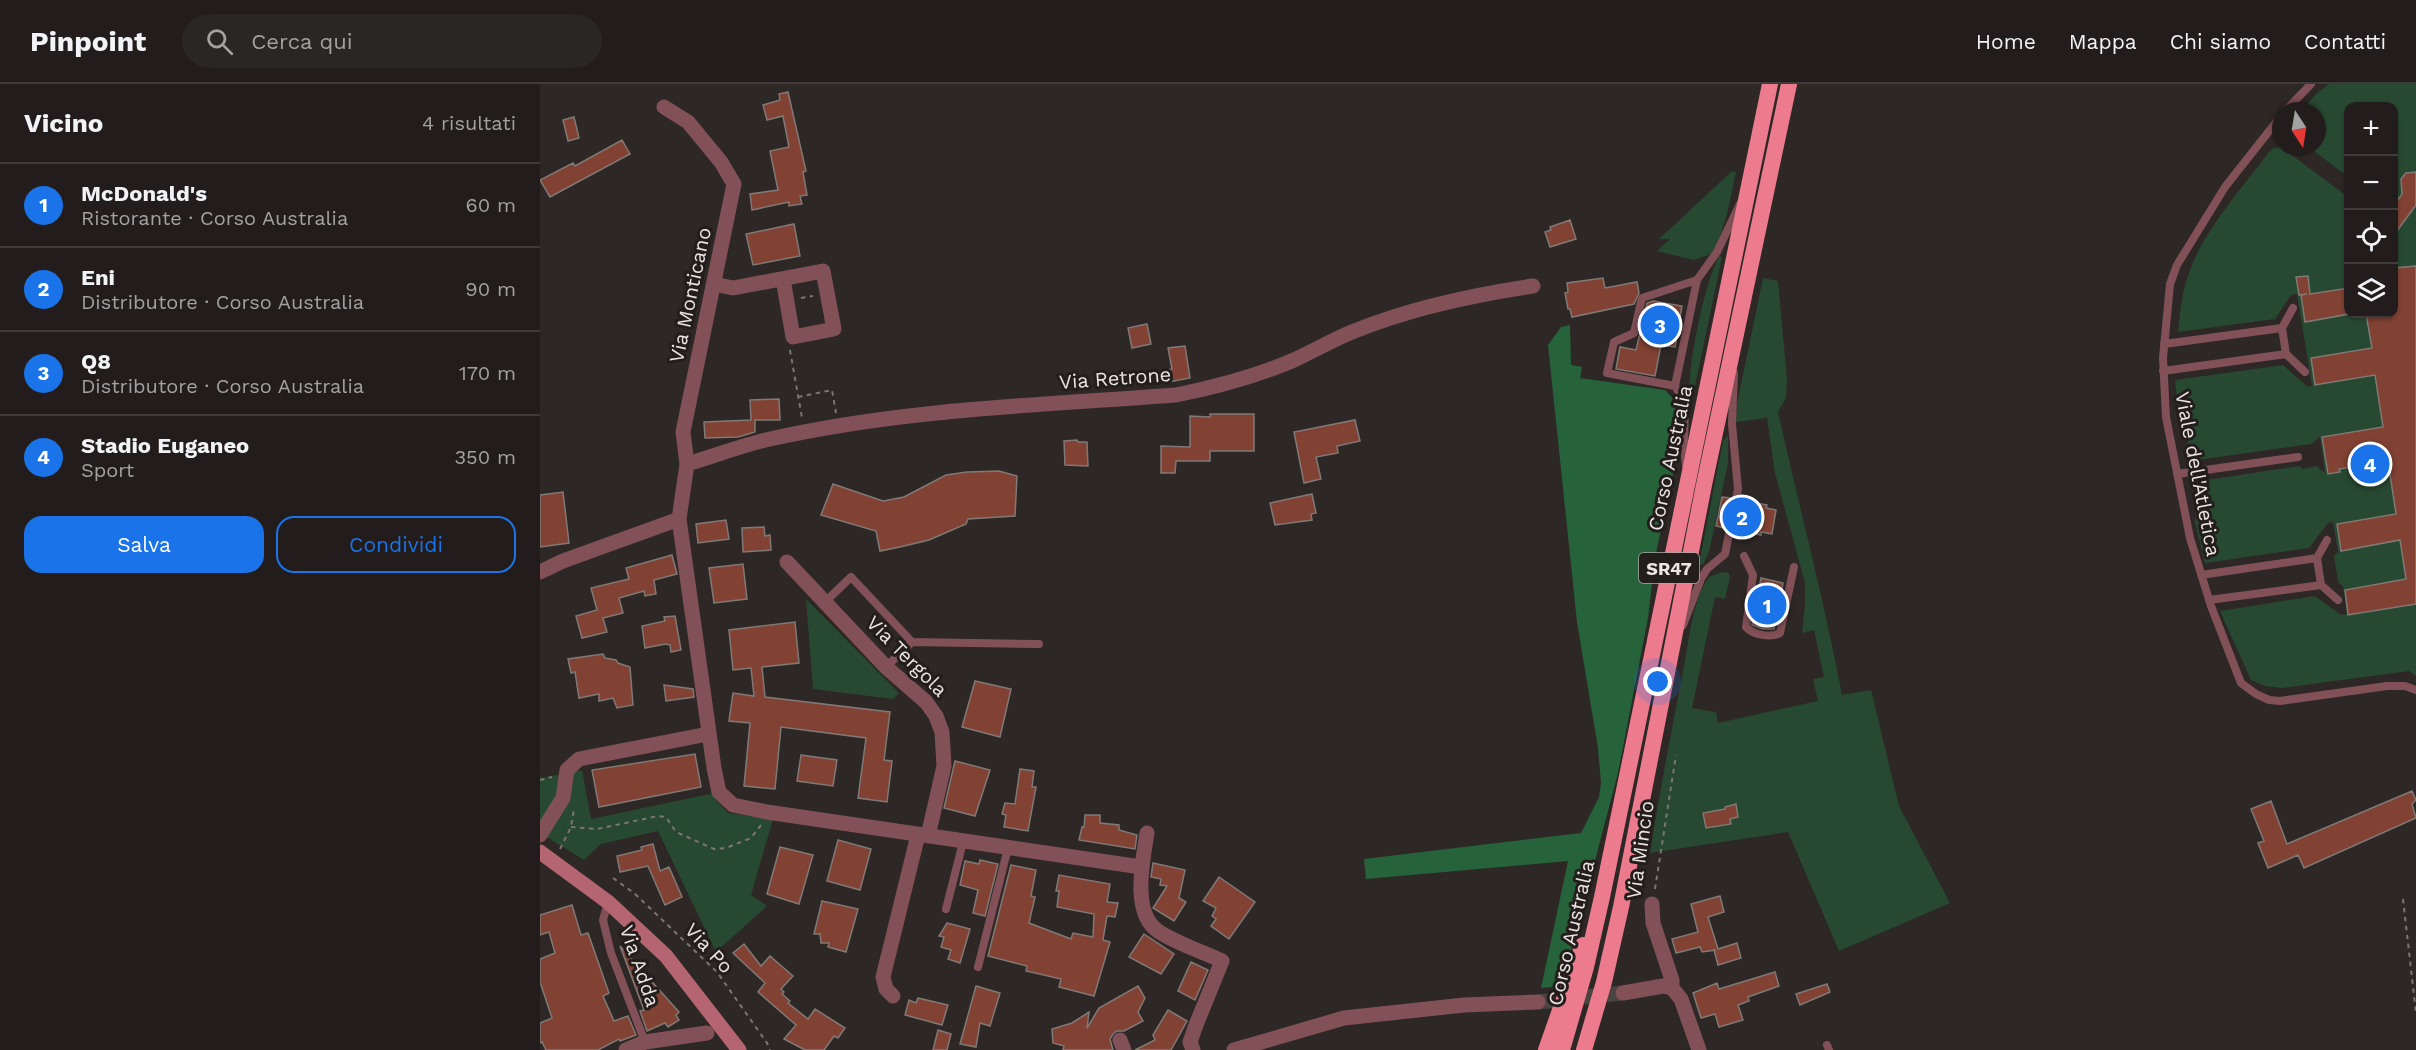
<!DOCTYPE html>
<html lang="it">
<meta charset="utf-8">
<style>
body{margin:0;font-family:"Work Sans",sans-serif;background:#2a2625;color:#f1f3f6}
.controls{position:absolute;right:18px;top:18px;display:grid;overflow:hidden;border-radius:12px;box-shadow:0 2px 4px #0004}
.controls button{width:54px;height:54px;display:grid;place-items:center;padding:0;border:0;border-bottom:2px solid #3f3b3b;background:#221d1c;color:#f1f3f6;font:30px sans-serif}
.compass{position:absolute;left:1732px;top:18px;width:54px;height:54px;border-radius:50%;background:#221d1c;box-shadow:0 2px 4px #0004;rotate:168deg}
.you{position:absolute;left:1118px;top:598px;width:21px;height:21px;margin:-15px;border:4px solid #fff;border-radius:50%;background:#1a73e8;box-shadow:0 0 0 9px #1a73e833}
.badge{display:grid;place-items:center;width:39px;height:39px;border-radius:50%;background:#1a73e8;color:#fff;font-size:20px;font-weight:700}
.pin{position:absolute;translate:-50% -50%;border:3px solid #fff;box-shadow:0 2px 6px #0006}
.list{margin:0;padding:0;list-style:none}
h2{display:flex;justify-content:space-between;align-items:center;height:78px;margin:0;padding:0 24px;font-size:26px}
h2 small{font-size:20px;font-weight:400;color:#a2a2a3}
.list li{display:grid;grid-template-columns:39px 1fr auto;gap:18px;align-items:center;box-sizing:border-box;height:84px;padding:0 24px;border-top:2px solid #3f3b3b}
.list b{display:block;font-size:22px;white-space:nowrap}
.list p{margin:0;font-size:20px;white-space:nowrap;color:#a2a2a3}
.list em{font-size:20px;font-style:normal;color:#a2a2a3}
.actions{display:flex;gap:12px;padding:18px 24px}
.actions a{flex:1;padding:14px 0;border:2px solid #1a73e8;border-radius:18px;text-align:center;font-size:21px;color:#1a73e8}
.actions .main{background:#1a73e8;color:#fff}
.icon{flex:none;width:33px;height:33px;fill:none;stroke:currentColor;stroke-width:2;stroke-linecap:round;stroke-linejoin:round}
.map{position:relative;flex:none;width:1876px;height:966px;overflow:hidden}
header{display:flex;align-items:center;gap:36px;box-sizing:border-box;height:84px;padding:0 30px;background:#221d1c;border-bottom:2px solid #3f3b3b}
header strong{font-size:28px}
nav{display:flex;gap:33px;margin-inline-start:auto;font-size:21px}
.search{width:420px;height:54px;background:#2a2625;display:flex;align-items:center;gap:15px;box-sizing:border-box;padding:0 21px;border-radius:33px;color:#a2a2a3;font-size:22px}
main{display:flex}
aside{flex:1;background:#221d1c}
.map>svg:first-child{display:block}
.green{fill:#284931}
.forest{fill:#27633a}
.building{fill:#814233;stroke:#807977;stroke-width:1.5}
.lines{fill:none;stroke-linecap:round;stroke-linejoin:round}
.minor-tunnel{stroke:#494442;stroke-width:15;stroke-dasharray:15 8;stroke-linecap:butt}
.path{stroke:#7b7573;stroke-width:2;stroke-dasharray:4.5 4.5;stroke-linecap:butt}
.service{stroke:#825057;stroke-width:8}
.minor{stroke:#825057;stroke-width:15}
.secondary{stroke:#b46571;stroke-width:15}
.trunk{stroke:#ec7b8e;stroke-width:16}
.labels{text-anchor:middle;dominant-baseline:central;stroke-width:6;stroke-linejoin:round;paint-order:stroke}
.shield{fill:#231e1b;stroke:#aea9a8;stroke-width:1.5}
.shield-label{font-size:18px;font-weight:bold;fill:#eae5e4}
.street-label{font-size:20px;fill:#eae5e4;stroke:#231e1b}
</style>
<header>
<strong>Pinpoint</strong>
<div class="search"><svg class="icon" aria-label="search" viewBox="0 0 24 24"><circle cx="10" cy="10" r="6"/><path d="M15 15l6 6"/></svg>Cerca qui</div>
<nav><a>Home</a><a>Mappa</a><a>Chi siamo</a><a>Contatti</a></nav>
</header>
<main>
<aside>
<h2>Vicino<small>4 risultati</small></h2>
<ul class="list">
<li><span class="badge">1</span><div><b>McDonald's</b><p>Ristorante · Corso Australia</p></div><em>60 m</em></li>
<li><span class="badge">2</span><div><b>Eni</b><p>Distributore · Corso Australia</p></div><em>90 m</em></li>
<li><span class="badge">3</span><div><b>Q8</b><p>Distributore · Corso Australia</p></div><em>170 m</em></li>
<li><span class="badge">4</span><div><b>Stadio Euganeo</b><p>Sport</p></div><em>350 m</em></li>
</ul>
<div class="actions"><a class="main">Salva</a><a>Condividi</a></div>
</aside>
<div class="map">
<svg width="1876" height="966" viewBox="0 0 1876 966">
<rect width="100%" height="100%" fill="#2d2725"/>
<path class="green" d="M1789 0H1876V592L1869 587 1742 604 1725 602 1711 596 1680 527 1775 512 1801 531 1807 530 1803 502 1798 498 1794 472 1798 468 1793 438 1788 439 1769 464 1665 479 1655 438 1660 397 1760 382 1762 385 1776 382 1785 389 1780 352 1772 360 1657 376 1640 342 1635 296 1743 281 1768 303 1772 302 1757 210 1751 211 1735 235 1638 248C1640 232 1641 214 1646 198 1660 149 1699 109 1728 69L1734 64 1741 63 1808 113V230H1854V22H1808V93L1769 63H1777V27H1761L1777 9Z
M1191 88H1196C1190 114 1186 147 1171 170L1154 176 1117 167 1130 155H1119Z
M1179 172 1182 173 1151 321H1150C1145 291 1164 200 1179 172Z
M1223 194 1238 197 1247 295 1246 314 1238 328C1259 422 1284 516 1302 611L1331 606 1359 722 1410 819 1299 867 1248 748 1110 769C1120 706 1132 644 1144 582 1150 553 1152 517 1169 493L1182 488 1189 489 1190 493 1185 515 1175 513 1152 624 1176 628 1178 639 1278 617 1273 595 1284 593 1274 546 1262 549 1265 521V499L1235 389 1227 334 1196 338 1197 320Z
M1188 351V379L1169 468 1163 481 1159 480 1183 357Z
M266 515 359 609 353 615 273 605Z
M42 686 51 735 174 709 175 715 188 729 233 735 211 811 227 822 176 868 118 747 61 760 44 776 0 749V690L1 694Z"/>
<path class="forest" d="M1030 241 1031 281 1042 283 1040 294 1125 306 1140 322V357L1115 474 1108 534 1078 689 1022 902 1001 904 1028 777 826 795 824 775 1041 749 1059 713 1061 699 1058 664 1037 538 1008 261 1021 243Z"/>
<path class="building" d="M248 8 266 87 263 88 267 111 260 112 262 120 249 122V118L212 126 210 110 238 106 230 67 249 63 243 32 227 36 223 21 240 16 239 10Z
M34 33 39 54 28 57 23 36Z
M82 56 90 70 10 113 0 96 33 79 35 82Z
M1876 88V121L1854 151V121L1862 110 1861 95 1866 89Z
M1030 136 1036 155 1010 163 1005 148 1011 146 1010 143Z
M254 140 260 172 213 181 206 150Z
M1876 182V520L1808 531 1805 506 1866 495 1860 456 1801 467 1797 440 1856 430 1848 377 1799 385 1800 388 1788 390 1782 353 1843 343 1835 291 1775 301 1771 274 1832 264 1826 230H1854V184Z
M1768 192 1770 210 1809 204V230L1765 238 1761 211 1767 210 1759 211 1756 193Z
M1063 194 1065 204 1097 198 1099 209 1094 220 1032 233 1030 225H1028L1025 209 1028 208 1027 199Z
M1113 217 1142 222 1135 263 1121 261 1115 292 1076 285 1080 263 1096 266 1107 219Z
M607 240 611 260 592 264 588 244Z
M645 262 650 294 623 299 621 287 632 285 628 264Z
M239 315 240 336H215V348L198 353 165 354 164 338 211 336 210 316Z
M670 330H714V367H670V377H636L635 389H621V362L650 363V332L670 333Z
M815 336 820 357 797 362 798 369 776 373 781 395 764 399 754 348Z
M537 356 538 358H547L548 382 525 381 524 357Z
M459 387 477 392 475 432 428 435 426 440 389 456 360 463 340 467 336 447 281 431 293 400 343 417 364 413 406 391 427 388Z
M23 408 29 459 0 463V411Z
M772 410 776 429 771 430 772 436 735 441 730 419Z
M1182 413 1190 414 1184 444 1176 442Z
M1202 416 1227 421 1226 424 1236 426 1232 450 1221 448V451L1196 446Z
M186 436 189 455 158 459 156 440Z
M224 443 225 452 230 451 231 466 203 468 202 444Z
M132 471 137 490 114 496 116 510 105 512 104 507 79 514 83 529 63 534 67 548 42 554 36 532 57 526 51 504 89 495 86 484Z
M203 480 207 515 174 519 169 484Z
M1221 494 1243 499 1234 545H1223L1212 541Z
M135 532 141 566 131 568 130 561 125 560 105 564 102 542 125 537 124 533Z
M255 538 259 579 222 583 225 613 350 628 344 676 352 677 347 718 318 714 326 654 241 643 235 705 204 702 210 639 189 637 193 609 214 612 211 584 193 586 189 546Z
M63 570 65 574 76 576 78 579 90 583 93 621 77 624 73 614 59 617V610L39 614 35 588 31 589 28 575Z
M435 597 471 605 460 653 422 643Z
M124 601 153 605 154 613 126 617Z
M155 670 161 703 59 723 52 686Z
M261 671 297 676 293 702 257 697Z
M415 677 450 686 435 732 404 724Z
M480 685 494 687 492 703H496L488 747 464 743 466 731 462 730 465 719 475 720Z
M1872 707 1876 716 1872 720 1876 734 1764 784 1758 771 1728 784 1718 759 1724 757 1711 725 1731 717 1747 760Z
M1196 720 1198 733 1190 735 1191 740 1166 744 1163 729 1185 725V723Z
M545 731H560V739L579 741V746L597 751 595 765 539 756 542 743H544Z
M298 756 331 765 320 806 287 797Z
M113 760 120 787 129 783 142 813 125 821 108 782 80 788 77 772 102 766 101 763Z
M240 763 273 771 259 820 227 810Z
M440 776 458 780 445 832 433 829 438 806 420 801 425 777 439 780Z
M613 779 645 786 639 814 646 818 634 837 613 824 627 802 620 801 621 795 611 793Z
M471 781 496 786 491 812 495 813 489 839 531 855 533 849 553 853 554 830 517 823 519 807H516L519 791 570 800 567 818 578 819 575 833 567 832 563 856 570 858 554 912 519 903 521 895 486 887 487 882 448 872Z
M679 793 715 818 689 855 671 842 676 835 672 832 676 824 663 817Z
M1180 812 1184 828 1168 833 1178 865 1197 859 1201 874 1178 881 1174 866H1176L1162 868 1160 863 1136 869 1132 855 1158 848 1151 820Z
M282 817 318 825 306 868 288 863 289 859H281L280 850H274Z
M32 821 41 851 48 849 69 909 63 912 74 937 88 932 96 951 80 957 79 955 58 966H6L2 958 0 959V939L12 934 0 898V875L15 869 9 848 0 851V831Z
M407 839 430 845 420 879 408 875 411 866 401 863 404 853 399 852Z
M604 850 634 870 621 890 589 873Z
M204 860 221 882 230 872 253 892 241 905 244 908 242 910 250 917 248 919 268 935 275 925 305 944 298 954 294 952 284 966H265L244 955 256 941 218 908 225 899 193 869Z
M80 862 139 928 136 931 139 936 128 943 125 939 107 947 100 927 104 926Z
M651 878 668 886 655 916 638 907Z
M1235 888 1239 902 1208 913 1209 917 1198 921 1203 936 1179 943 1175 930 1161 934 1153 909 1177 899 1179 905Z
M1287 900 1290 908 1260 921 1256 910Z
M436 902 460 909 450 942 440 939 436 963 420 960Z
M598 902 605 914 598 928 603 937 584 947H577L573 950 570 955 573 966H523L524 962 513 959 512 945 532 939 549 928 547 944 559 924Z
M378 914 408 921 402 941 365 931 369 916 376 919Z
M628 926 647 937 631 966H595L615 956 613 951Z
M398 946 411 950 407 966H393Z"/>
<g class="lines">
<path class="minor-tunnel" d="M998 918 1083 909"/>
<path class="path" d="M261 214 273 212
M250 266 262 334
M258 313 292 306 296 329
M0 696 12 693
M31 743 57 745 118 732 126 733 136 748 174 765 186 764 211 754 221 741
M20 765 31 743 34 725
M73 794 94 809 177 888 227 959 230 966
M1115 805 1136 671
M1863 815 1876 929"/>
<path class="service" d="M1745 27 1771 0
M1741 32 1685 103 1637 181 1630 200 1623 274 1626 333 1650 454 1671 522 1701 599 1716 610 1729 616 1740 617 1847 602H1865L1876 606
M1742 244 1746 270
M1624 260 1742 244 1753 224
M1623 287 1746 270 1765 288
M1135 302 1067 289 1074 258 1094 249 1102 214 1157 196
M1146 382 1144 362 1145 319 1135 302 1157 196 1177 168 1200 120
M1637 390 1758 373
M1204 472 1213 491 1206 543C1213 551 1231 554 1240 549L1254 483
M1777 474 1781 501
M1661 491 1777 474 1787 456
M1669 516 1781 501 1798 516
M285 518 311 493 372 558 346 583
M1143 541 1161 495 1167 485 1185 470 1198 405 1192 340 1194 289
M372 558 499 560
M68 818 63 836 71 869 105 958
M406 825 423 758
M438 883 468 764
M1287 961 1289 966"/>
<path class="minor" d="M124 23 148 38 181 78 194 100 143 348 147 380 139 435 174 684 179 708 193 721 227 728 601 783
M174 200 193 204 283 187 294 245 253 253 243 195
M147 380C175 372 202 361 230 355 363 325 500 321 636 311 676 303 717 292 754 276 774 267 792 256 812 248 870 224 932 211 993 202
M247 478 346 583 386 618 396 632 402 648 404 682 388 752
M0 488 23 477 139 435
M607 749C603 775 591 829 618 847 637 860 662 867 682 877L656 941 650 958 653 966
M0 751 23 714 27 686 39 675 168 650
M1112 820 1113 839 1132 896V904L1141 915 1159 966
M1083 909 1123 902 1132 904
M353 912 346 905 343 893 378 751
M580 956 584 966
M86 966 105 958 167 949
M694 966 804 934 924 921 998 918"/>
<path class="secondary" d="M0 768 68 818 126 872 199 966"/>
<path class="trunk" d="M1006 966 1043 861
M1022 966 1046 883 1062 813 1230 0
M1044 966 1064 898 1081 823 1164 401 1249 0"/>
</g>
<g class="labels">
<rect class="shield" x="1099" y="469" width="60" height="30" rx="4.5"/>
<g class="shield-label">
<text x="1129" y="484">SR47</text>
</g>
<g class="street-label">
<text transform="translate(150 211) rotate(-78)">Via Monticano</text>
<text transform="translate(575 294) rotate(-4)">Via Retrone</text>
<text transform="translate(1130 374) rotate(-78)">Corso Australia</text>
<text transform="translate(1658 390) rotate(79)">Viale dell'Atletica</text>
<text transform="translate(367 572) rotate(45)">Via Tergola</text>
<text transform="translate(1100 766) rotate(-82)">Via Mincio</text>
<text transform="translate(1031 849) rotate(-77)">Corso Australia</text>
<text transform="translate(169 864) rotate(47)">Via Po</text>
<text transform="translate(100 882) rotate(71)">Via Adda</text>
</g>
</g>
</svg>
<div class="controls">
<button>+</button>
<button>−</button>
<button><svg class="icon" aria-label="locate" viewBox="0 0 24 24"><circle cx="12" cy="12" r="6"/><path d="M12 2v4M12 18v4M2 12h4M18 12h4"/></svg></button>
<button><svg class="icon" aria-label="layers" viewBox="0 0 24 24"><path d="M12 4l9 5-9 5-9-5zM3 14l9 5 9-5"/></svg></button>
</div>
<svg class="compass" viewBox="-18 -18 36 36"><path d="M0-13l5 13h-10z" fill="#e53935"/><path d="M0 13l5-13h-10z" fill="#a2a2a3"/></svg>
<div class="you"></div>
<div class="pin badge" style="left:1227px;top:521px">1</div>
<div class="pin badge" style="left:1202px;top:433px">2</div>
<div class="pin badge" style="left:1120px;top:241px">3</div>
<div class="pin badge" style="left:1830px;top:380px">4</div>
</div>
</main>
